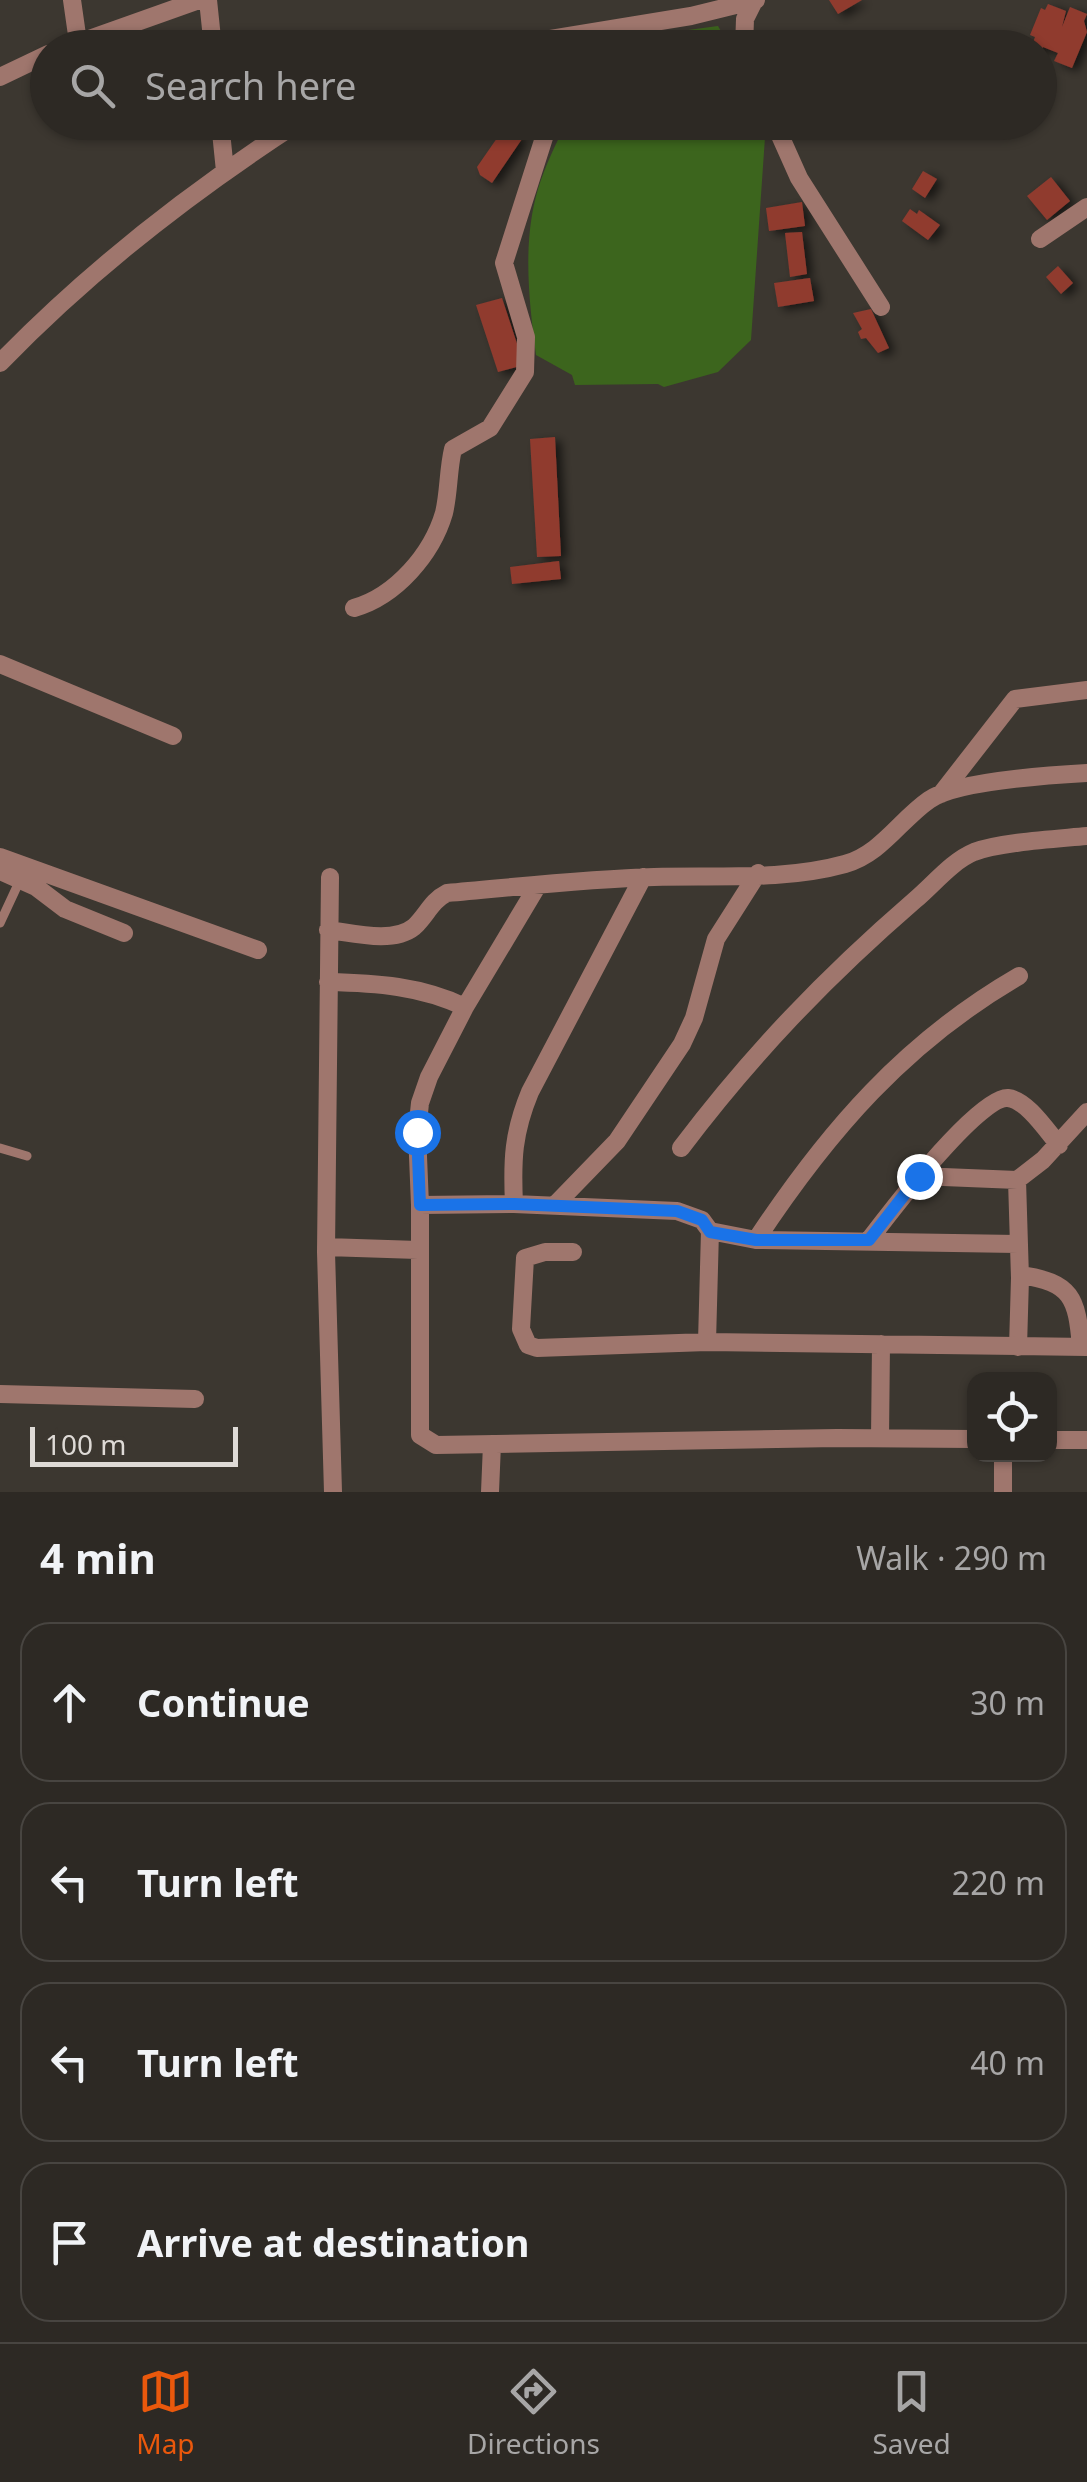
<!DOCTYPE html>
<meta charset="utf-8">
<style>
body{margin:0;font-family:"Noto Sans",sans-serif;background:#393531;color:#f1f3f6}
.controls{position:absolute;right:30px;bottom:30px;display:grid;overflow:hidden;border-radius:20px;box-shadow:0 2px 8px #0004}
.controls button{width:90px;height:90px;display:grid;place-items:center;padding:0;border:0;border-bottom:2px solid #484541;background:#2d2924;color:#f1f3f6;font:50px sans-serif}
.scale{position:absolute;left:30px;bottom:25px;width:208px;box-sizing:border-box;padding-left:10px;border:5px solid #dedad6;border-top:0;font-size:28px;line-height:35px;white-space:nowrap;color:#dedad6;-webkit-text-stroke:8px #3c3730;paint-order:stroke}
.stop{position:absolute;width:30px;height:30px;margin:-22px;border:8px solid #1a73e8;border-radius:50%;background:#fff}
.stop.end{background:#1a73e8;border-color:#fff;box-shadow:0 2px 10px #0008}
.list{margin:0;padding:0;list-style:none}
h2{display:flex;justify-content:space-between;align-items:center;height:130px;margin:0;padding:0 40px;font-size:42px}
h2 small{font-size:32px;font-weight:400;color:#a7a6a6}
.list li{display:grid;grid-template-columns:65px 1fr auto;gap:30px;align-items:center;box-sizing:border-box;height:160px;margin:0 20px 20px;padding:0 20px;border:2px solid #484541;border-radius:30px}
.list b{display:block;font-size:38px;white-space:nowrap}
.list em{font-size:32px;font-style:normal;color:#a7a6a6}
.icon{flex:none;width:55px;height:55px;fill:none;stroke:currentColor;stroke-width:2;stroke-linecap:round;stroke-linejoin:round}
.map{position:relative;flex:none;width:1087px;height:1492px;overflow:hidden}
.search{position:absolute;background:#2d2924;box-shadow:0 2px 8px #0004;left:30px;right:30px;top:30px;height:110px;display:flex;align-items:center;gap:25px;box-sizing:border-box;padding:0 35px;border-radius:55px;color:#a7a6a6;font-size:38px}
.sheet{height:850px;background:#2d2924}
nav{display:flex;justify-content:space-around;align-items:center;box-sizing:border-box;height:140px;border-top:2px solid #484541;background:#2d2924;font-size:28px;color:#a7a6a6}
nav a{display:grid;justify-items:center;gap:5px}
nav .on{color:#ea580c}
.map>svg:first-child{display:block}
.green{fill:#3c651d}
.building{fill:#903b2f;filter:url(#shadow)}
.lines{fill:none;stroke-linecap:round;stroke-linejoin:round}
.service{stroke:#9f766d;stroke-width:9}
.minor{stroke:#9f766d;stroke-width:18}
.route{stroke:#1a73e8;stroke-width:12}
</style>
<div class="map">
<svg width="1087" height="1492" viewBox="0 0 1087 1492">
<defs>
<filter id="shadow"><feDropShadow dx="6" dy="3.5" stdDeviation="5" flood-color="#0009"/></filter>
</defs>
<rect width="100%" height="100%" fill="#3c3730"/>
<path class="green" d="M718 26 730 47H596L598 42Z
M566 123H766L751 340 718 372 664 387 658 384 575 385 572 375 536 355C529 301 522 243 538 189 545 166 556 144 566 123Z"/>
<path class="building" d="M829 0H862L838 14Z
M1048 4 1066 11 1062 27 1070 7 1087 14 1084 21 1087 32 1072 68 1054 61 1058 53 1043 47 1040 56V48H1031L1035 37 1030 35 1041 8 1045 10Z
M504 128 522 139 492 183 480 175 477 167Z
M923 171 937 179 925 198 912 189Z
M1051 177 1070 201 1047 220 1027 196Z
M802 202 805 226 769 231 766 208Z
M910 209 917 214 919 210 940 225 928 240 902 221Z
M802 232 807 274 790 277 785 233Z
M1058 266 1073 283 1061 294 1046 277Z
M810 278 814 301 778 307 774 283Z
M502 298 524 365 498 372 476 305Z
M871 309 889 348 878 353 866 338 861 339 858 332 862 329 853 313Z
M555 437 561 556 537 557 530 439Z
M559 561 561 579 512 584 510 567Z"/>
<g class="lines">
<path class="service" d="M0 923 20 880
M0 1148 27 1156"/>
<path class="minor" d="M72 0 78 42
M208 0 213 48
M64 48 199 0
M495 48 691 16 756 0
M744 48 745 19 754 1
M0 77 48 54
M220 122 225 171
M774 122 799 178 881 307
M1040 239 1087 207
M0 363C89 271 192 191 299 122
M354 608C396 596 432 554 444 513 449 492 448 470 453 449L490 428 525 372 526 337 504 263 549 122
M0 664 173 736
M941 794 1015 699 1087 690
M0 857 258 950
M0 871 36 887 65 909 124 933
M330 877 326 1252 333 1492
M538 885 465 1007 429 1077 420 1103 417 1132 420 1205V1435L436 1445 837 1438 974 1439
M328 930C353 933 393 944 414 927 427 915 431 901 447 893 516 887 585 879 654 877 716 875 784 881 845 864 881 854 900 820 929 800 956 781 1052 775 1087 773
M328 982C376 983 421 986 465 1007
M681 1148C752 1054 826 977 915 900 933 885 952 861 974 852 1001 842 1056 839 1087 836
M919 1176 1017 1180 1043 1160 1087 1112
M1017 1180 1020 1278 1018 1347
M514 1204C512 1160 513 1133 530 1092L643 877
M420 1205 514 1204 677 1211 702 1220 710 1231 756 1240 1017 1244
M555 1205 617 1141 682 1044 694 1018 716 939 758 873
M756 1240C828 1131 905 1042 1019 976
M869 1240C888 1215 979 1095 1008 1098 1027 1100 1047 1131 1059 1145
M326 1247 418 1250
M573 1252H545L525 1258 521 1329 528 1345 537 1348 707 1342 1087 1347
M1020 1275C1072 1282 1077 1298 1081 1347
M707 1342 710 1231
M0 1394 195 1399
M880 1438 881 1344
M1050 1440H1087
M490 1492 492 1444
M1003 1492V1454"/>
</g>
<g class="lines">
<path class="route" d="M417 1132 420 1205 514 1204 677 1211 702 1220 710 1232 756 1240H869L919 1176"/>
</g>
</svg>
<div class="controls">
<button><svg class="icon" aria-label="locate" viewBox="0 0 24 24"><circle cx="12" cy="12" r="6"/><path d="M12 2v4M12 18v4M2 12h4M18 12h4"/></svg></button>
</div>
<div class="scale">100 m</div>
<div class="stop" style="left:417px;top:1132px"></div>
<div class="stop end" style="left:919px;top:1176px"></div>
<div class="search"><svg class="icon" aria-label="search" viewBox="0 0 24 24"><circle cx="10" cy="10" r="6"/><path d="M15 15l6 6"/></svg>Search here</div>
</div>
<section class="sheet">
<h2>4 min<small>Walk · 290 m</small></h2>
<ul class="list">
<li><svg class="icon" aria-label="ahead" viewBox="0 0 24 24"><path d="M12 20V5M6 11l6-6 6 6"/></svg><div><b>Continue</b></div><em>30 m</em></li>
<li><svg class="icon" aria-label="left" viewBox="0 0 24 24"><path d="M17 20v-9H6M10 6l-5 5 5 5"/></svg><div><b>Turn left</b></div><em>220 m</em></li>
<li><svg class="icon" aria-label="left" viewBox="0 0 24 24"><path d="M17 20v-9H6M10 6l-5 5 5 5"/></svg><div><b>Turn left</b></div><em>40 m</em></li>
<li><svg class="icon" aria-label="arrive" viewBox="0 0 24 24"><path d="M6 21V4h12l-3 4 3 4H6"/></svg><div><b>Arrive at destination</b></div></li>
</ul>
</section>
<nav>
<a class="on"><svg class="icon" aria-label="map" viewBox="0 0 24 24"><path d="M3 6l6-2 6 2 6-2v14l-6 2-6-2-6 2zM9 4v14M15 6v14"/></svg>Map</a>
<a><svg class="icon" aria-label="directions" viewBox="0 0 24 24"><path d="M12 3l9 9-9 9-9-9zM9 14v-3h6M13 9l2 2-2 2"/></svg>Directions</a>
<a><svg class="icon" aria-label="saved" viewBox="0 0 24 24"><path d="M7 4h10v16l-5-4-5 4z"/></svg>Saved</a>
</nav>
